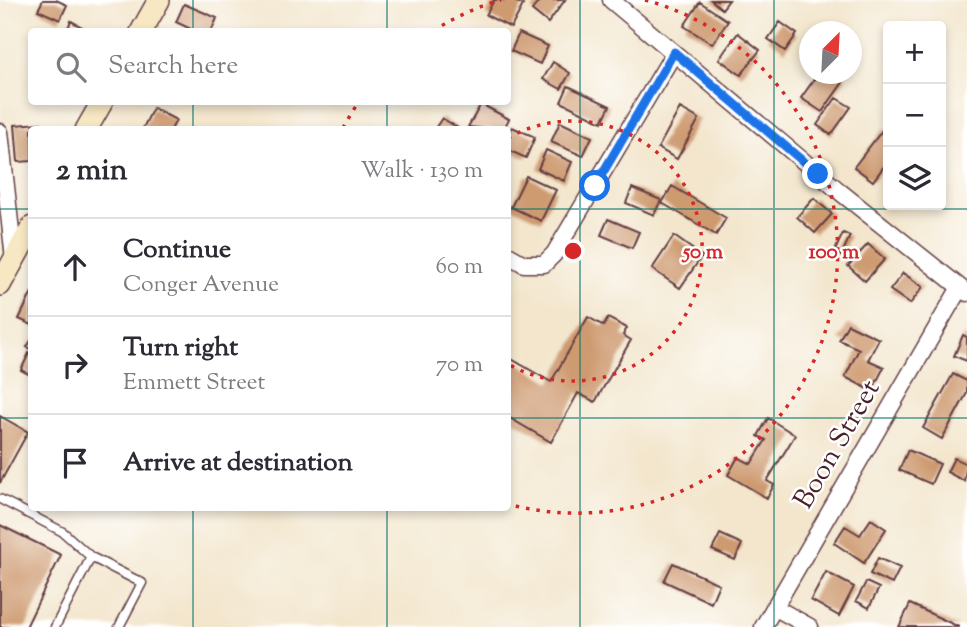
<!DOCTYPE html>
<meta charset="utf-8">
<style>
body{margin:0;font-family:"Sorts Mill Goudy",serif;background:#f7f7f7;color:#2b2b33}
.controls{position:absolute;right:21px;top:21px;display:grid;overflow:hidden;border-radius:7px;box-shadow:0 4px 10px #0003}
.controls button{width:63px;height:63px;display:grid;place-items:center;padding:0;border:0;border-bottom:2px solid #e1e1e2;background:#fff;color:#2b2b33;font:35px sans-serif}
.compass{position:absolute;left:799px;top:21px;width:63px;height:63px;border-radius:50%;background:#fff;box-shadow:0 4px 10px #0003;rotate:24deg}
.stop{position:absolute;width:21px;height:21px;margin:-16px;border:5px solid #1a73e8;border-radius:50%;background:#fff}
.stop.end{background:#1a73e8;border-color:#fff;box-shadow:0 2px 7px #0008}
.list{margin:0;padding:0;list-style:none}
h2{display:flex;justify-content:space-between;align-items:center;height:91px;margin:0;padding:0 28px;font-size:30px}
h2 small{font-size:23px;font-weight:400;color:#7c7c81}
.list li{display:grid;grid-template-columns:46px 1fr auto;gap:21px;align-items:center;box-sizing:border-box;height:98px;padding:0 28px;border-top:2px solid #e1e1e2}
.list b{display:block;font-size:26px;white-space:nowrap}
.list p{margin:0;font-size:23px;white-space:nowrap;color:#7c7c81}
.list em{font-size:23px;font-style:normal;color:#7c7c81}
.icon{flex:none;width:38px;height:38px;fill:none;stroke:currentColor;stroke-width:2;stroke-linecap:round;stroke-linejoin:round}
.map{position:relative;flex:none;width:967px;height:627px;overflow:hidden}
.search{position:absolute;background:#fff;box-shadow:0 4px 10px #0003;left:28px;top:28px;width:483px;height:77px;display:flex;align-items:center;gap:18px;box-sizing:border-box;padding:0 24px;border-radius:7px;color:#7c7c81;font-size:26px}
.panel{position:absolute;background:#fff;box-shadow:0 4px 10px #0003;left:28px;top:126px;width:483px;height:385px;border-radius:7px}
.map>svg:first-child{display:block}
.building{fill:#ce9a6f}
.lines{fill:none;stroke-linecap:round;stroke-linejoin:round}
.lane-casing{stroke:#633d43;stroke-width:11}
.street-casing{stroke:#633d43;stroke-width:19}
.secondary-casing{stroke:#633d43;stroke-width:24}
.lane{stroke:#fff;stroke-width:8}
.street{stroke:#fff;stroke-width:16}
.secondary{stroke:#f7e8c3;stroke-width:21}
.route{stroke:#1a73e8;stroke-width:9}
.grid{fill:none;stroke:#0f766e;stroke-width:2;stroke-opacity:0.55}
.ring{fill:none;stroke:#d62828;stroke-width:3.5;stroke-dasharray:3.5 7}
.labels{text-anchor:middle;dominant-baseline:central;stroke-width:5;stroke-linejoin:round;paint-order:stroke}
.street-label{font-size:28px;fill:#4a1f2b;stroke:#fff}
.centre{fill:#d62828;stroke:#fff;stroke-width:3.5}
.ring-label{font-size:21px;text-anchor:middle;font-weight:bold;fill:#d62828;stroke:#fff;stroke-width:5;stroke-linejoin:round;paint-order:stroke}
</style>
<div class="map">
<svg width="967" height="627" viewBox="0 0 967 627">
<rect width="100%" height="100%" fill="#fff"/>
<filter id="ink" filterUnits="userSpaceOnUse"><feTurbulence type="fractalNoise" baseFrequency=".0143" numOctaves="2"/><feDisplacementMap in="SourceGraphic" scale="14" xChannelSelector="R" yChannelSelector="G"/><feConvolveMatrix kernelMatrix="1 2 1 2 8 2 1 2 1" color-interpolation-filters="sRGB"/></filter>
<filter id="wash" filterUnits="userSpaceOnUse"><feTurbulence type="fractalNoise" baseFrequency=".00686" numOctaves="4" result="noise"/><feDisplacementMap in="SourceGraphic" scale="28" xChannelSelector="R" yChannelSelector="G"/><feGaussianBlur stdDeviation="1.57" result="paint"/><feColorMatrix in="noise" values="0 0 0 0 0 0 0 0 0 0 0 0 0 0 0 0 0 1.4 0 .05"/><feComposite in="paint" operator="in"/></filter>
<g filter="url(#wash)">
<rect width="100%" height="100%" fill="#f3e6cd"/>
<g id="blocks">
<path class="building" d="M43 0H56L67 5 60 20 38 10Z
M494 0H513L523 5 511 28 486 15Z
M540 0H565L548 23 532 10Z
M711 0H729L722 9Z
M700 2 728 21 712 44 684 26Z
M184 4 217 18 211 32H197L176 22Z
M71 21 91 32H66Z
M780 22 797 34 785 51 768 39Z
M519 33 548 46 540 64 511 51Z
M738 33 760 50 741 75 719 59Z
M553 62 570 73 561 89 543 79Z
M818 74H839L846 78 822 112 801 98Z
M568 86 610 106 602 122 561 102Z
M836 98 851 107 831 135 817 125Z
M481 104 509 119 503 130 468 127Z
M153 108 176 120 171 130H142Z
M680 108 699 119 677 159 658 148Z
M442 118 461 130H434Z
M560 122 592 137 583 156 551 142Z
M41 123V130H32V161L18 162 15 125Z
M512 127 535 137 526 158 508 150V136Z
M884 128 888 131V161L873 181 854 167Z
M546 150 572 162 564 181 538 169Z
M526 176 556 190 541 221 511 207Z
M672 186 726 218 716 235 662 203Z
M632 188 661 200 654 215 626 203Z
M814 198 832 214 815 233 797 217Z
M608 219 639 232 632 248 601 235Z
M843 233 850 236 841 256 834 253Z
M674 236 702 256 680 288 652 269Z
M868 244 885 259 865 281 848 266Z
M903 273 923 287 910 304 890 290Z
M32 292V325L19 319Z
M588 317 604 326 608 318 627 328 623 335 631 340 595 402 578 393 551 442 508 417V357L551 382Z
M848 324 879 339 868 360 884 367 872 391 845 377 859 349 839 340Z
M963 335 967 337V361L954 356Z
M32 339V376L21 370 31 349 27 347Z
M953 374 967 381V393L942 439 923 428Z
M0 416 28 432 0 483Z
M768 418 795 435 767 481 774 485 767 498 728 475 738 457 751 464 766 440 758 436Z
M908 450 940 464 931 484 899 470Z
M954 458 967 464 964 481 947 472Z
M871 519 886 529 864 563 834 543 845 526 860 535Z
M0 525 61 555 26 627H0Z
M720 534 742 544 735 560 712 550Z
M878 558 900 568 892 584 870 574Z
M673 563 719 584 711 603 664 581Z
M826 572 854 587 839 616 811 600Z
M866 582 879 588 869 608 856 601Z
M910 604 959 627H899Z"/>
</g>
</g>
<g filter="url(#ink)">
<use href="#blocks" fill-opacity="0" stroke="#633d43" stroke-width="2"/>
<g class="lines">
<g class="lane-casing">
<path id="lane" d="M0 499 63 532 91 557
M55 627 91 557 142 583 119 627"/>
</g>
<g class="street-casing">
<path id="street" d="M611 0 839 191 967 293
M0 132 14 259
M508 255 524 264H544L554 254 674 53
M774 607 810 627
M763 627 959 289"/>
</g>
<g class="secondary-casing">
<path id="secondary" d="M141 32 159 0
M86 130 102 102
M0 285 32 227"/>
</g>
<use href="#lane" class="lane"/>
<use href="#street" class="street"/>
<use href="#secondary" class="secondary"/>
</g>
</g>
<g class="lines" filter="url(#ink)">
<path class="route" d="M595 186 674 52 818 174"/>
</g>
<path class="grid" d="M193 0V32M387 0V32M580 0V627M774 0V627M193 102V130M387 102V130M0 209H32M508 209H967M0 418H32M508 418H967M193 508V627M387 508V627"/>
<g class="ring">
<path d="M508 138A130 130 0 1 1 508 364"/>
<path d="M343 128A261 261 0 0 1 358 103M433 31A261 261 0 0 1 501 0M645 0A261 261 0 0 1 508 504"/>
</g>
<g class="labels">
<g class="street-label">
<text transform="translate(838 445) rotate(-60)">Boon Street</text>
</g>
</g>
<circle cx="573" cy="251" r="10" class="centre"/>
<g class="ring-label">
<text x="703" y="258">50 m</text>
<text x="834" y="258">100 m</text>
</g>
</svg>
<div class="controls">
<button>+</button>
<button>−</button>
<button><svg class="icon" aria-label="layers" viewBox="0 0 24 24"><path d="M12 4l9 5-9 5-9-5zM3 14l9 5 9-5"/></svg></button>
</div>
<svg class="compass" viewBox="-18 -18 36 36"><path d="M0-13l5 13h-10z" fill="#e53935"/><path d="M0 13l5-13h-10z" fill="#7c7c81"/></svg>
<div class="stop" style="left:595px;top:186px"></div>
<div class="stop end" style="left:818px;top:174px"></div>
<div class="search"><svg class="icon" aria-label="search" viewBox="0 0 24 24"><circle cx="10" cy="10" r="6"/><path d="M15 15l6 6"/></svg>Search here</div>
<section class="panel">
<h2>2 min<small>Walk · 130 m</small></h2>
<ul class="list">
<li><svg class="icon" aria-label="ahead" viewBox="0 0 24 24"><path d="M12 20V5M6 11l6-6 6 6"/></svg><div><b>Continue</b><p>Conger Avenue</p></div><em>60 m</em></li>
<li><svg class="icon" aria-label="right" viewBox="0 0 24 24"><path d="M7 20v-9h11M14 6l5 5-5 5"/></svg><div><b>Turn right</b><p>Emmett Street</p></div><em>70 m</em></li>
<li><svg class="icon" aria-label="arrive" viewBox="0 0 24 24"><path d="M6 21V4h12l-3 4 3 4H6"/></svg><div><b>Arrive at destination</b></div></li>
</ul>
</section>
</div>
